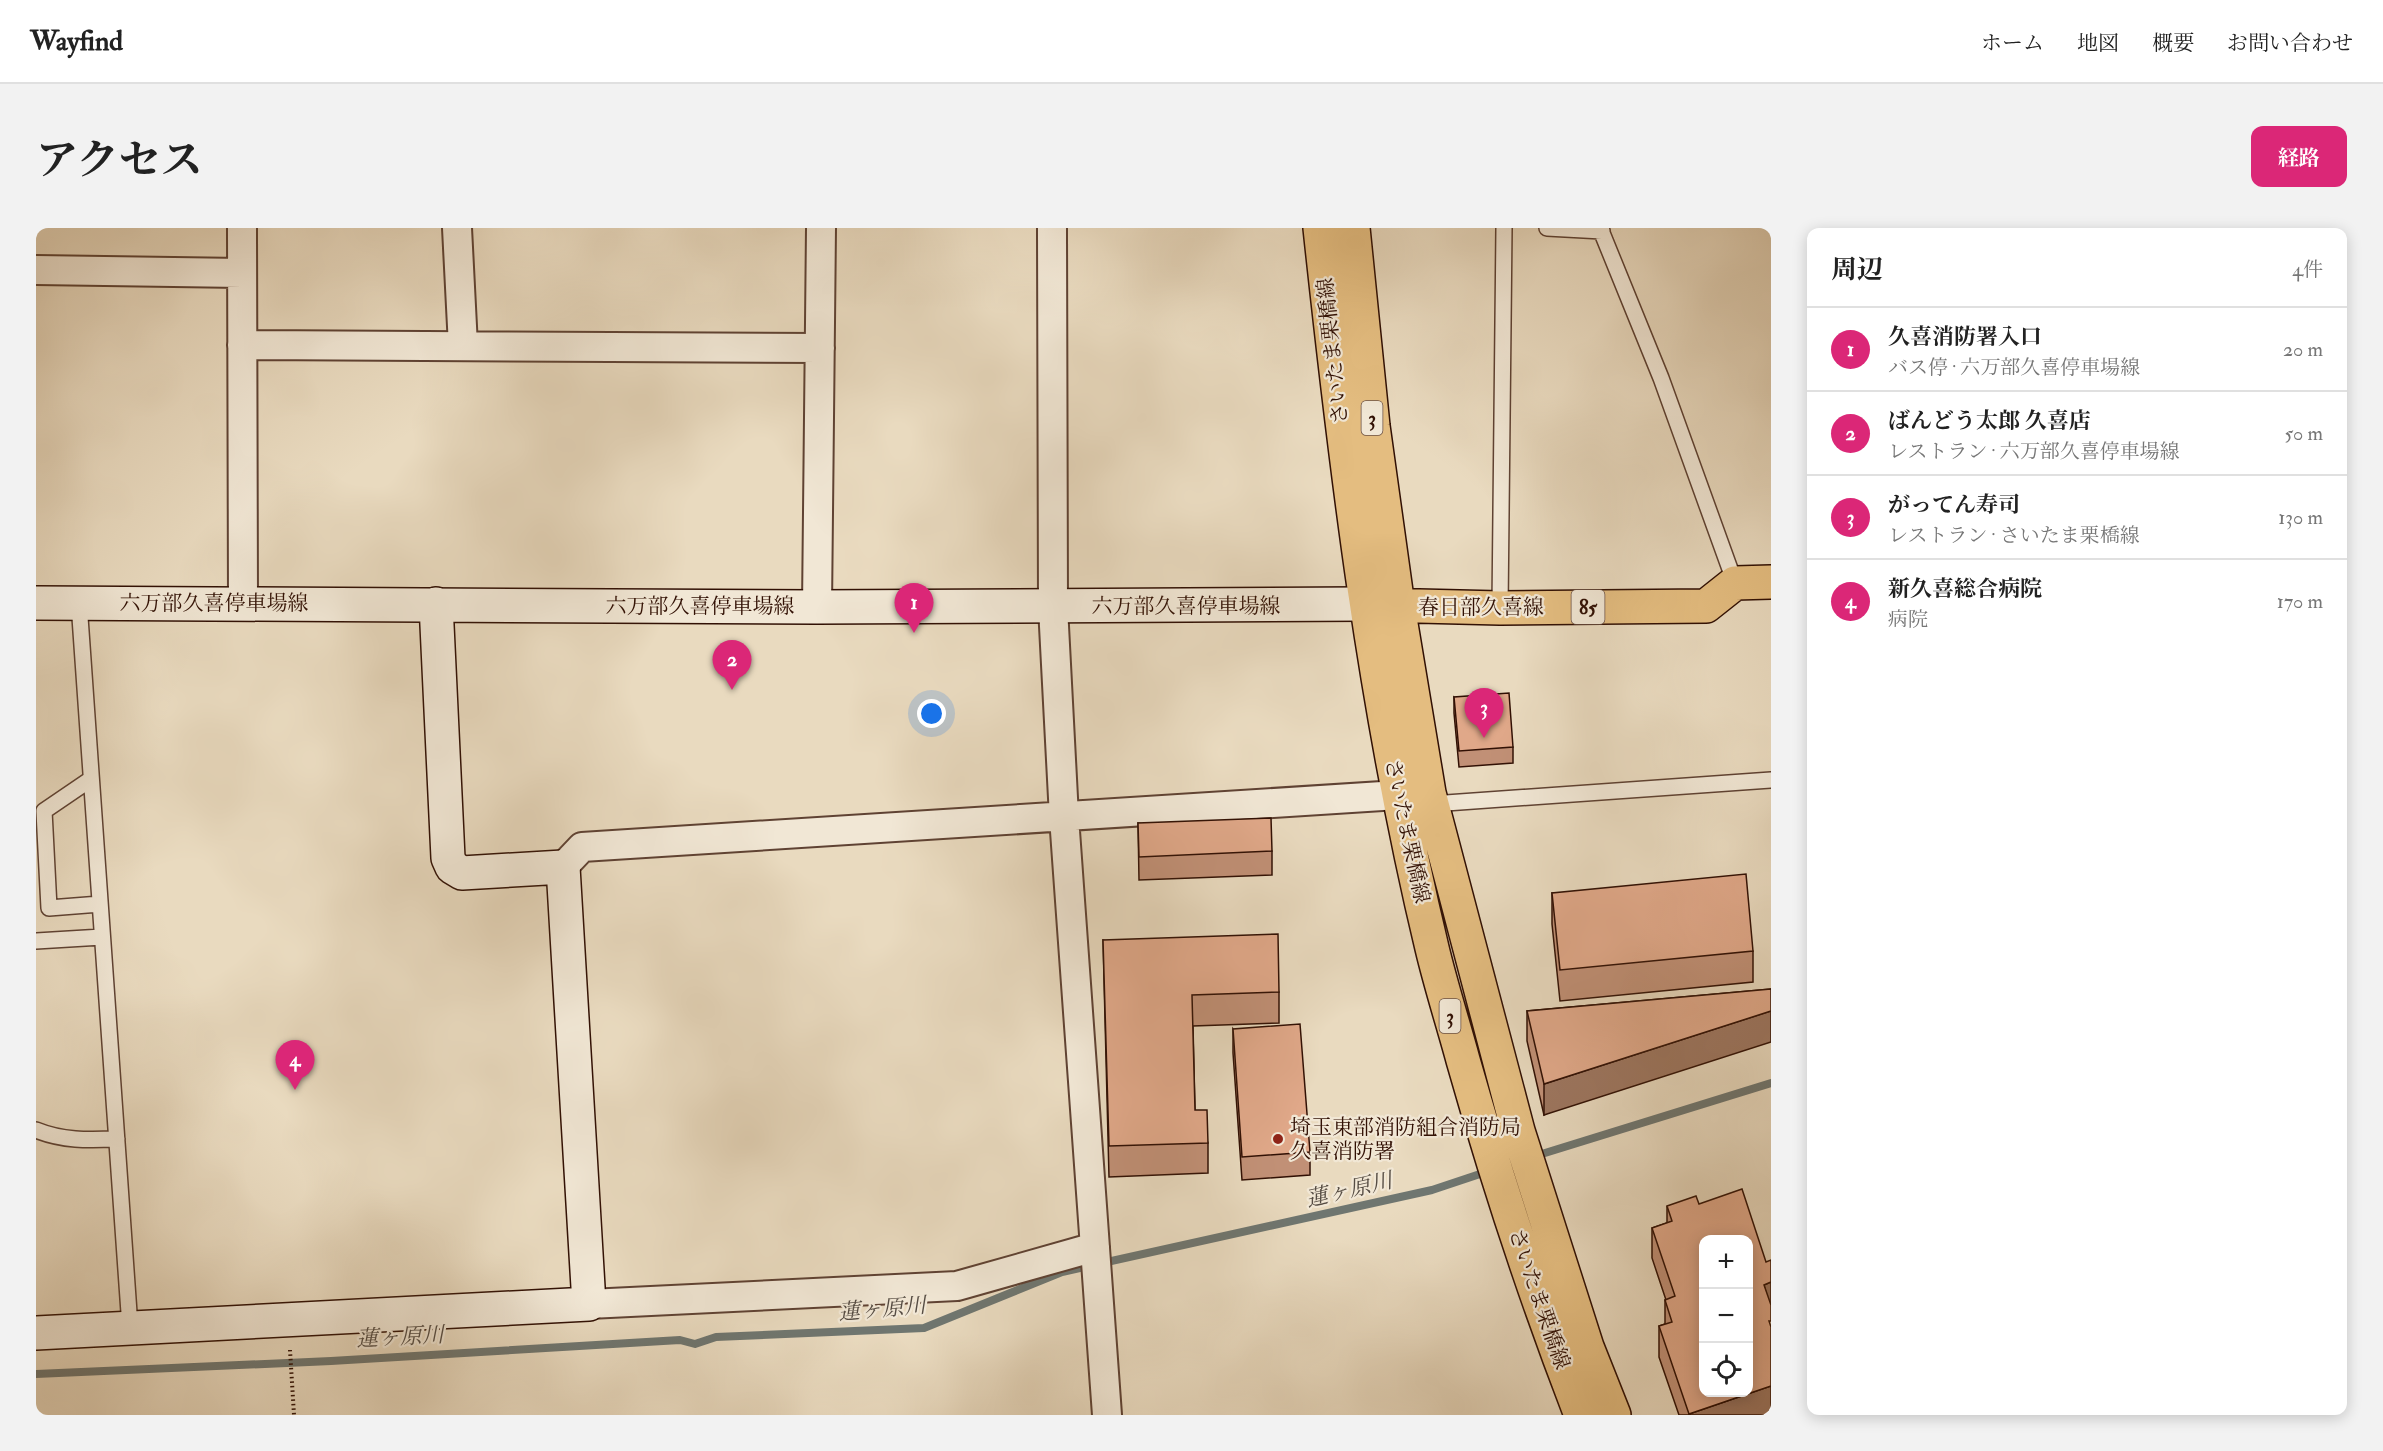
<!DOCTYPE html>
<html lang="ja">
<meta charset="utf-8">
<style>
body{margin:0;font-family:"IM FELL Double Pica","Noto Serif JP",serif;background:#f2f2f2;color:#222}
.controls{position:absolute;right:18px;bottom:18px;display:grid;overflow:hidden;border-radius:12px;box-shadow:0 3px 15px #0003}
.controls button{width:54px;height:54px;display:grid;place-items:center;padding:0;border:0;border-bottom:2px solid #e0e0e0;background:#fff;color:#222;font:30px sans-serif}
.you{position:absolute;left:896px;top:486px;width:21px;height:21px;margin:-15px;border:4px solid #fff;border-radius:50%;background:#1a73e8;box-shadow:0 0 0 9px #1a73e833}
.badge{display:grid;place-items:center;width:39px;height:39px;border-radius:50%;background:#db2777;color:#fff;font-size:20px;font-weight:700}
.pin{position:absolute;translate:-50% -50px;filter:drop-shadow(0 2px 3px #0008)}
.pin::after{content:'';position:absolute;top:32px;width:21px;height:18px;background:inherit;clip-path:polygon(0 0,100% 0,50% 100%)}
.list{margin:0;padding:0;list-style:none}
h2{display:flex;justify-content:space-between;align-items:center;height:78px;margin:0;padding:0 24px;font-size:26px}
h2 small{font-size:20px;font-weight:400;color:#767676}
.list li{display:grid;grid-template-columns:39px 1fr auto;gap:18px;align-items:center;box-sizing:border-box;height:84px;padding:0 24px;border-top:2px solid #e0e0e0}
.list b{display:block;font-size:22px;white-space:nowrap}
.list p{margin:0;font-size:20px;white-space:nowrap;color:#767676}
.list em{font-size:20px;font-style:normal;color:#767676}
.icon{flex:none;width:33px;height:33px;fill:none;stroke:currentColor;stroke-width:2;stroke-linecap:round;stroke-linejoin:round}
.map{position:relative;flex:none;width:1735px;height:1187px;overflow:hidden;border-radius:12px}
header{display:flex;align-items:center;gap:36px;box-sizing:border-box;height:84px;padding:0 30px;background:#fff;border-bottom:2px solid #e0e0e0}
header strong{font-size:28px}
nav{display:flex;gap:33px;margin-inline-start:auto;font-size:21px}
.intro{display:flex;align-items:center;justify-content:space-between;box-sizing:border-box;height:144px;padding:0 36px}
h1{margin:0;font-size:42px}
.button{padding:15px 27px;border-radius:12px;background:#db2777;color:#fff;font-size:21px;font-weight:700}
main{display:flex;gap:36px;padding:0 36px}
aside{flex:1;background:#fff;border-radius:12px;box-shadow:0 3px 15px #0003}
.map>svg:first-child{display:block}
.lines{fill:none;stroke-linecap:round;stroke-linejoin:round}
.stream{stroke:#6f7670;stroke-width:8}
.lane-casing{stroke:#5f4233;stroke-width:18}
.street-casing{stroke:#5f4233;stroke-width:32}
.secondary-casing{stroke:#311004;stroke-width:36}
.primary-casing{stroke:#311004;stroke-width:36}
.path{stroke:#311004;stroke-width:4;stroke-dasharray:1.5 3;stroke-linecap:butt}
.lane{stroke:#f1e7d5;stroke-width:15}
.street{stroke:#f1e7d5;stroke-width:28}
.secondary{stroke:#f1e7d5;stroke-width:33}
.primary{stroke:#e4bd80;stroke-width:33}
.wall{fill:#c19076;stroke:#311004;stroke-width:1.5}
.shaded-wall{fill:#9d7660;stroke:#311004;stroke-width:1.5}
.building{fill:#e0a889;stroke:#311004;stroke-width:1.5;fill-rule:evenodd}
.poi-dot{fill:#8f2418;stroke:#f1e7d5;stroke-width:2}
.labels{text-anchor:middle;dominant-baseline:central;stroke-width:4.5;stroke-linejoin:round;paint-order:stroke}
.shield{fill:#f1e7d5;stroke:#6b5043;stroke-width:1.5}
.shield-label{font-size:20px;font-weight:bold;fill:#311004}
.street-label{font-size:21px;fill:#311004;stroke:#f1e7d5}
.poi-label{font-size:21px;fill:#311004;stroke:#f1e7d5;text-anchor:start}
.water-label{font-size:22px;font-style:italic;fill:#554c43;stroke:#f1e7d5}
</style>
<header>
<strong>Wayfind</strong>
<nav><a>ホーム</a><a>地図</a><a>概要</a><a>お問い合わせ</a></nav>
</header>
<div class="intro"><h1>アクセス</h1><a class="button">経路</a></div>
<main>
<div class="map">
<svg width="1735" height="1187" viewBox="0 0 1735 1187">
<rect width="100%" height="100%" fill="#e9dabf"/>
<filter id="stains"><feTurbulence type="fractalNoise" baseFrequency=".00333" numOctaves="4"/><feColorMatrix values="0 0 0 0 .2 0 0 0 0 .09 0 0 0 0 .02 0 0 0 .5 -.17"/></filter>
<radialGradient id="worn" r=".72"><stop offset=".6" stop-color="#630" stop-opacity="0"/><stop offset="1" stop-color="#630" stop-opacity=".3"/></radialGradient>
<g class="lines">
<path class="stream" d="M1496 929 1735 855
M0 1146 295 1133 644 1112 659 1116 680 1109 888 1100 1026 1044 1396 962 1453 943"/>
<g class="lane-casing">
<path id="lane" d="M1511 0 1566 3
M1564 0 1625 150 1699 355
M43 375 94 1099
M1464 380 1468 0
M55 551 8 583 13 680 64 676
M1396 576 1735 552
M0 713 66 709
M0 902C27 913 52 912 81 911"/>
</g>
<g class="street-casing">
<path id="street" d="M206 0 207 375
M421 0 427 118
M1016 0 1017 379 1028 589 1071 1187
M0 42 206 45
M206 117 784 120
M781 379 785 0
M527 639 546 619 1362 567
M553 1076 921 1058 1059 1019"/>
</g>
<g class="secondary-casing">
<path id="secondary" d="M0 375 781 379 1328 376
M0 1105 553 1076 527 639 426 645 416 639 412 630 400 376"/>
</g>
<g class="primary-casing">
<path id="primary" d="M1284 0C1310 242 1339 483 1396 720 1405 758 1417 795 1427 832 1461 952 1500 1071 1545 1187
M1317 0 1337 198 1362 378 1393 565 1482 903 1551 1119 1578 1187
M1342 377 1464 380 1670 378 1699 355 1735 354"/>
</g>
<path class="path" d="M254 1122 258 1187"/>
<use href="#lane" class="lane"/>
<use href="#street" class="street"/>
<use href="#secondary" class="secondary"/>
<use href="#primary" class="primary"/>
</g>
<path class="wall" d="M1418 469 1477 519V535L1423 539 1418 485Z
M1102 595 1236 623V647L1103 652Z
M1516 665 1717 723V754L1524 773 1516 696Z
M1067 712 1243 764V795L1157 798 1159 882 1172 915V945L1073 949Z
M1735 761 1508 887 1491 813V783Z
M1197 801 1274 924V947L1206 952 1197 825Z
M1631 978 1735 1187H1643L1623 1129V1098L1629 1096V1072H1630L1616 1030V1000L1631 995Z"/>
<path class="shaded-wall" d="M1735 783V814L1508 887V856Z
M1735 1054V1085L1728 1057Z
M1735 1158V1187H1653V1186Z"/>
<path class="building" d="M1473 465 1477 519 1423 523 1418 469Z
M1235 590 1236 623 1103 629 1102 595Z
M1710 646 1717 723 1524 742 1516 665Z
M1242 706 1243 764 1156 767 1159 882H1171L1172 915 1073 918 1067 712Z
M1735 761V783L1508 856 1491 783Z
M1264 796 1274 924 1206 929 1197 801Z
M1706 961 1730 1034 1735 1032V1054L1728 1057 1735 1077V1093H1733L1735 1099V1158L1653 1186 1623 1098 1636 1094 1629 1072 1639 1068 1616 1000 1636 993 1631 978 1660 968 1663 976ZM1668 1011H1713V1164H1668Z"/>
<circle class="poi-dot" cx="1242" cy="911" r="6"/>
<g class="labels">
<g class="shield">
<rect x="1325.5" y="173" width="21" height="34" rx="4.5"/>
<rect x="1535.5" y="362" width="33" height="34" rx="4.5"/>
<rect x="1403.5" y="771" width="21" height="34" rx="4.5"/>
</g>
<g class="shield-label">
<text x="1336" y="190">3</text>
<text x="1552" y="379">85</text>
<text x="1414" y="788">3</text>
</g>
<g class="street-label">
<text transform="translate(1297 123) rotate(-96)">さいたま栗橋線</text>
<text x="178" y="375">六万部久喜停車場線</text>
<text x="664" y="378">六万部久喜停車場線</text>
<text x="1150" y="378">六万部久喜停車場線</text>
<text x="1445" y="379">春日部久喜線</text>
<text transform="translate(1371 603) rotate(78)">さいたま栗橋線</text>
<text transform="translate(1503 1071) rotate(71)">さいたま栗橋線</text>
</g>
<g class="poi-label">
<text x="1254" y="899">埼玉東部消防組合消防局<tspan x="1254" dy="24">久喜消防署</tspan></text>
</g>
<g class="water-label">
<text transform="translate(1313 962) rotate(-13)">蓮ヶ原川</text>
<text transform="translate(846 1081) rotate(-5)">蓮ヶ原川</text>
<text transform="translate(364 1109) rotate(-3)">蓮ヶ原川</text>
</g>
</g>
<rect width="100%" height="100%" filter="url(#stains)"/>
<rect width="100%" height="100%" fill="url(#worn)"/>
</svg>
<div class="controls">
<button>+</button>
<button>−</button>
<button><svg class="icon" aria-label="locate" viewBox="0 0 24 24"><circle cx="12" cy="12" r="6"/><path d="M12 2v4M12 18v4M2 12h4M18 12h4"/></svg></button>
</div>
<div class="you"></div>
<div class="pin badge" style="left:878px;top:405px">1</div>
<div class="pin badge" style="left:696px;top:462px">2</div>
<div class="pin badge" style="left:1448px;top:510px">3</div>
<div class="pin badge" style="left:259px;top:862px">4</div>
</div>
<aside>
<h2>周辺<small>4件</small></h2>
<ul class="list">
<li><span class="badge">1</span><div><b>久喜消防署入口</b><p>バス停 · 六万部久喜停車場線</p></div><em>20 m</em></li>
<li><span class="badge">2</span><div><b>ばんどう太郎 久喜店</b><p>レストラン · 六万部久喜停車場線</p></div><em>50 m</em></li>
<li><span class="badge">3</span><div><b>がってん寿司</b><p>レストラン · さいたま栗橋線</p></div><em>130 m</em></li>
<li><span class="badge">4</span><div><b>新久喜総合病院</b><p>病院</p></div><em>170 m</em></li>
</ul>
</aside>
</main>
